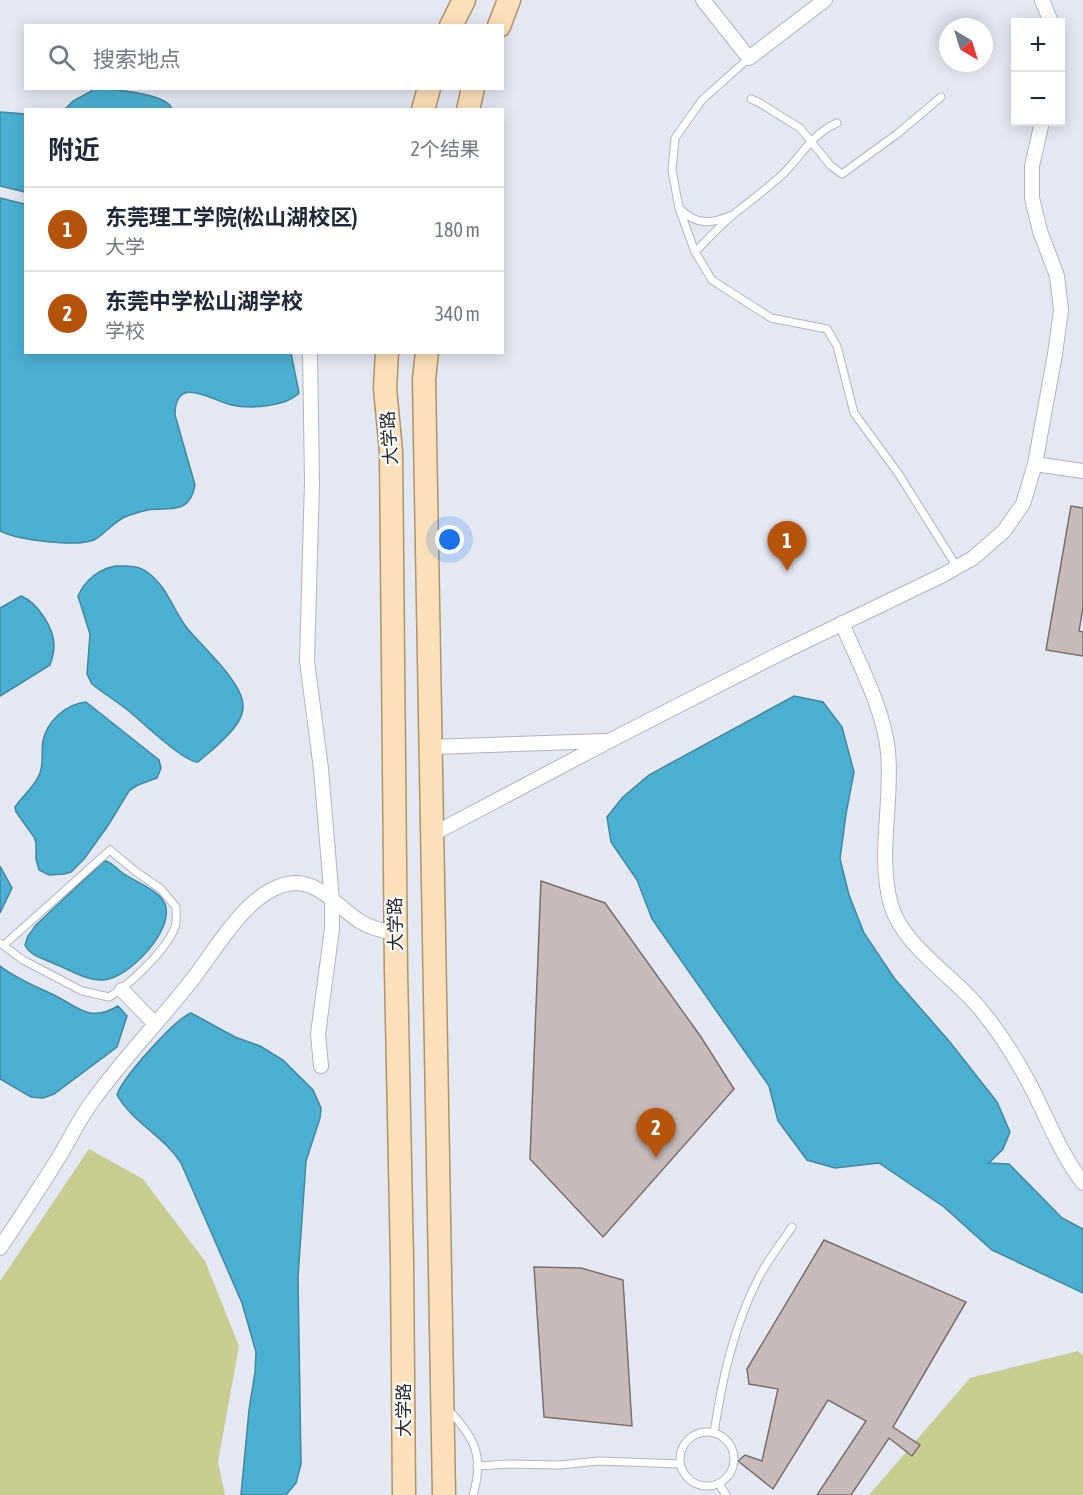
<!DOCTYPE html>
<html lang="zh">
<meta charset="utf-8">
<style>
body{margin:0;font-family:"Asap Condensed","Noto Sans SC",sans-serif;background:#f6f6f7;color:#1f2937}
.controls{position:absolute;right:18px;top:18px;display:grid;overflow:hidden;border-radius:0px;box-shadow:0 3px 15px #0003}
.controls button{width:54px;height:54px;display:grid;place-items:center;padding:0;border:0;border-bottom:2px solid #e0e1e3;background:#fff;color:#1f2937;font:30px sans-serif}
.compass{position:absolute;left:939px;top:18px;width:54px;height:54px;border-radius:50%;background:#fff;box-shadow:0 3px 15px #0003;rotate:142deg}
.you{position:absolute;left:450px;top:540px;width:21px;height:21px;margin:-15px;border:4px solid #fff;border-radius:50%;background:#1a73e8;box-shadow:0 0 0 9px #1a73e833}
.badge{display:grid;place-items:center;width:39px;height:39px;border-radius:50%;background:#b45309;color:#fff;font-size:20px;font-weight:700}
.pin{position:absolute;translate:-50% -50px;filter:drop-shadow(0 2px 3px #0008)}
.pin::after{content:'';position:absolute;top:32px;width:21px;height:18px;background:inherit;clip-path:polygon(0 0,100% 0,50% 100%)}
.list{margin:0;padding:0;list-style:none}
h2{display:flex;justify-content:space-between;align-items:center;height:78px;margin:0;padding:0 24px;font-size:26px}
h2 small{font-size:20px;font-weight:400;color:#747a83}
.list li{display:grid;grid-template-columns:39px 1fr auto;gap:18px;align-items:center;box-sizing:border-box;height:84px;padding:0 24px;border-top:2px solid #e0e1e3}
.list b{display:block;font-size:22px;white-space:nowrap}
.list p{margin:0;font-size:20px;white-space:nowrap;color:#747a83}
.list em{font-size:20px;font-style:normal;color:#747a83}
.icon{flex:none;width:33px;height:33px;fill:none;stroke:currentColor;stroke-width:2;stroke-linecap:round;stroke-linejoin:round}
.map{position:relative;flex:none;width:1083px;height:1495px;overflow:hidden}
.search{position:absolute;background:#fff;box-shadow:0 3px 15px #0003;left:24px;top:24px;width:480px;height:66px;display:flex;align-items:center;gap:15px;box-sizing:border-box;padding:0 21px;border-radius:0px;color:#747a83;font-size:22px}
.panel{position:absolute;background:#fff;box-shadow:0 3px 15px #0003;left:24px;top:108px;width:480px;height:246px;border-radius:0px}
.map>svg:first-child{display:block}
.green{fill:#c9cc91}
.water{fill:#4bafd2;stroke:#4087a0;stroke-width:1.5}
.building{fill:#c7bab8;stroke:#7a6f6c;stroke-width:1.5}
.lines{fill:none;stroke-linecap:round;stroke-linejoin:round}
.lane-casing{stroke:#b1b5bf;stroke-width:9}
.street-casing{stroke:#b1b5bf;stroke-width:16}
.primary-casing{stroke:#af936a;stroke-width:25}
.lane{stroke:#fff;stroke-width:7}
.street{stroke:#fff;stroke-width:14}
.primary{stroke:#fbe0b9;stroke-width:22}
.labels{text-anchor:middle;dominant-baseline:central;stroke-width:4.5;stroke-linejoin:round;paint-order:stroke}
.street-label{font-size:18px;fill:#28292d;stroke:#fff}
</style>
<div class="map">
<svg width="1083" height="1495" viewBox="0 0 1083 1495">
<rect width="100%" height="100%" fill="#e4e8f3"/>
<path class="green" d="M89 1149 143 1179 205 1261 239 1346 218 1462 225 1495H0V1281Z
M1078 1351 1083 1355V1495H869L970 1378Z"/>
<path class="water" d="M95 89C112 89 167 93 172 109H65L73 101Z
M0 112 25 114V192L0 186Z
M0 198 25 204 26 352 291 353 299 393C285 407 250 409 232 405 212 401 175 373 175 415L195 485C190 515 170 507 148 510 142 511 136 513 130 515 116 519 108 531 96 539 79 548 17 540 0 531Z
M116 566C127 566 138 565 147 572 167 586 173 610 187 628 202 647 243 682 243 706 244 726 212 750 198 762 185 763 142 722 130 712 118 702 104 694 92 684L87 674 90 634 78 596C85 580 100 568 116 566Z
M21 596C38 603 54 628 54 646 54 653 52 659 50 665L0 696V608Z
M794 696 823 702 842 727 854 772 846 814 840 859 849 895 864 933 894 978 949 1041 997 1102 1010 1132 1003 1149 989 1163 1009 1164 1062 1218 1083 1229V1293L992 1250 944 1207 879 1163 835 1168 807 1160 778 1121 769 1086 652 919 637 880 611 842 607 817 623 797 649 775Z
M86 702 159 760 161 768 157 778 138 785 129 791 107 827 84 859 71 872 64 874 49 875 39 870 36 859V843L34 837 16 812 15 807C23 795 35 787 40 773 44 762 41 751 43 741 47 721 66 704 86 702Z
M106 861C113 864 115 867 120 871 132 881 159 889 165 904 175 930 128 979 103 980 87 981 70 970 55 964 45 959 30 956 25 945L28 936 36 925 103 862Z
M0 866 12 888 0 913Z
M0 966C17 979 35 986 54 995 78 1007 90 1023 118 1006L127 1016 117 1047 54 1094 43 1098 31 1097 0 1079Z
M191 1013 235 1037 260 1046 283 1060 313 1090 321 1108 320 1118 306 1161 298 1277 301 1464 296 1483 286 1495H241L249 1410 255 1372 256 1352 242 1303 181 1163C164 1136 133 1123 117 1095 122 1078 175 1019 191 1013Z"/>
<path class="building" d="M1071 506 1083 508V607L1079 631 1083 632V656L1046 650Z
M541 881 605 903 701 1037 734 1089 603 1237 530 1159Z
M824 1240 966 1302 893 1427 920 1445 912 1456 889 1438 851 1495H817L866 1421 828 1400 773 1489 738 1461 745 1455 762 1461 778 1389 749 1384 747 1369Z
M534 1267 581 1268 623 1280 632 1426 544 1417Z"/>
<g class="lines">
<g class="lane-casing">
<path id="lane" d="M749 58 702 100 675 138 672 170 679 208 695 252 712 280 771 318 827 329 837 346 854 413 898 473 957 567
M751 99 758 102 800 128 831 166 842 174 897 134 941 97
M680 209C696 225 711 224 730 216
M695 252C709 238 723 222 739 210 754 198 769 187 783 174 801 156 813 133 837 123
M0 943 23 960 82 991 109 997C130 985 167 949 175 927 177 921 176 913 176 907L161 889 135 871 110 850 4 945
M448 1409C474 1438 485 1455 473 1495
M680 1459a27 27 0 1 1 54 0a27 27 0 1 1-54 0Z
M714 1433C722 1379 734 1325 759 1277 768 1260 781 1243 792 1227
M477 1466 510 1464 559 1465 599 1461 679 1464
M719 1484 726 1495"/>
</g>
<g class="street-casing">
<path id="street" d="M703 0 749 58 825 0
M1042 0 1051 22
M310 352 312 482 307 661 321 769 332 901V929L318 1034 321 1066
M1035 464 1083 471
M842 623C859 664 883 707 888 751 893 803 877 854 891 905 902 944 950 974 976 1004 997 1028 1014 1055 1029 1083 1047 1117 1060 1153 1083 1183
M432 747 604 741
M433 834 609 741 779 654 943 575 973 558 1004 531 1023 504 1035 464 1055 354 1061 310 1057 276 1040 231 1032 198V166L1042 122
M122 990 155 1024
M0 1248C20 1218 40 1188 59 1157 70 1139 79 1119 92 1102 123 1058 162 1019 195 976 218 946 252 884 296 883 321 883 341 910 361 922 371 928 383 931 395 933"/>
</g>
<g class="primary-casing">
<path id="primary" d="M451 26 464 0
M499 26 509 0
M423 110 429 88
M468 110 473 88
M387 352 385 388 391 452 396 970 402 1261 404 1495
M427 352 424 379 444 1495"/>
</g>
<use href="#lane" class="lane"/>
<use href="#street" class="street"/>
<use href="#primary" class="primary"/>
</g>
<g class="labels">
<g class="street-label">
<text transform="translate(389 438) rotate(-94)">大学路</text>
<text transform="translate(395 924) rotate(-91)">大学路</text>
<text transform="translate(403 1410) rotate(-90)">大学路</text>
</g>
</g>
</svg>
<div class="controls">
<button>+</button>
<button>−</button>
</div>
<svg class="compass" viewBox="-18 -18 36 36"><path d="M0-13l5 13h-10z" fill="#e53935"/><path d="M0 13l5-13h-10z" fill="#747a83"/></svg>
<div class="you"></div>
<div class="pin badge" style="left:787px;top:571px">1</div>
<div class="pin badge" style="left:656px;top:1158px">2</div>
<div class="search"><svg class="icon" aria-label="search" viewBox="0 0 24 24"><circle cx="10" cy="10" r="6"/><path d="M15 15l6 6"/></svg>搜索地点</div>
<section class="panel">
<h2>附近<small>2个结果</small></h2>
<ul class="list">
<li><span class="badge">1</span><div><b>东莞理工学院(松山湖校区)</b><p>大学</p></div><em>180 m</em></li>
<li><span class="badge">2</span><div><b>东莞中学松山湖学校</b><p>学校</p></div><em>340 m</em></li>
</ul>
</section>
</div>
